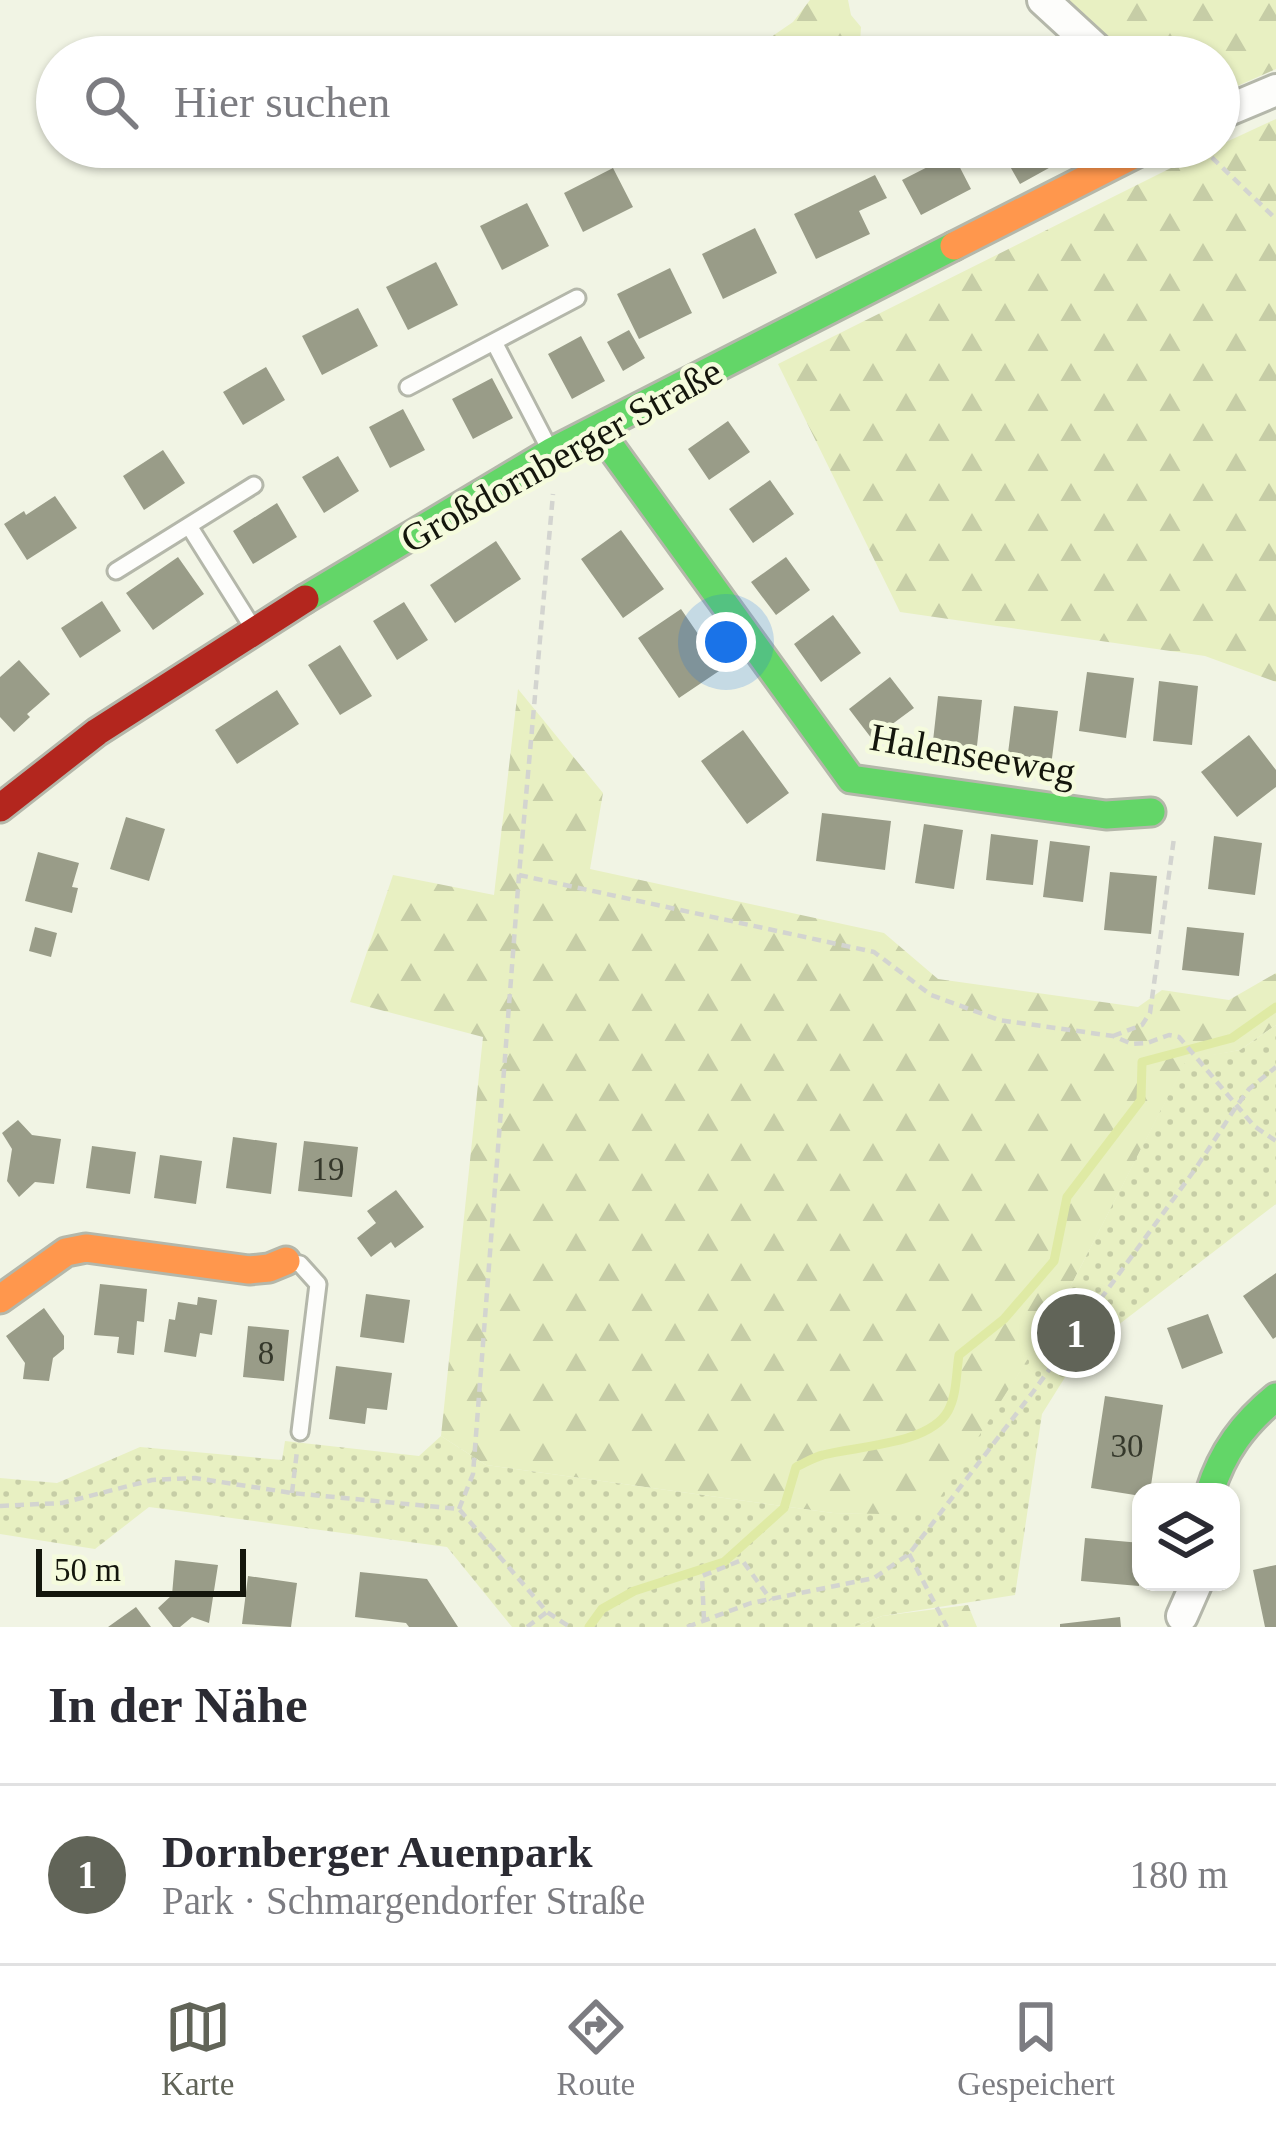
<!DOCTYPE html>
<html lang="de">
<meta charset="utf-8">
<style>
body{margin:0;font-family:"Times New Roman",serif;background:#f7f7f7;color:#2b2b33}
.controls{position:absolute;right:36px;bottom:36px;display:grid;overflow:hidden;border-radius:24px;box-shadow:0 3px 9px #0004}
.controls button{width:108px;height:108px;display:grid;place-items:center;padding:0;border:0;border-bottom:3px solid #e1e1e2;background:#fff;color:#2b2b33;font:60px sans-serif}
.scale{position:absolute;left:36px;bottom:30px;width:210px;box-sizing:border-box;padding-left:12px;border:6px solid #14160c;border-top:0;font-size:33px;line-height:42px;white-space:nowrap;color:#14160c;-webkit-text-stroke:9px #f5fbdd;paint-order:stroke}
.you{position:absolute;left:726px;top:642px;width:42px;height:42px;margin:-30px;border:9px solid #fff;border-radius:50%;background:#1a73e8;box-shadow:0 0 0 18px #1a73e833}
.badge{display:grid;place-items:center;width:78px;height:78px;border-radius:50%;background:#616458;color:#fff;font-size:39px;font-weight:700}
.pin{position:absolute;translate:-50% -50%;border:6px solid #fff;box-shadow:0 3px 12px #0006}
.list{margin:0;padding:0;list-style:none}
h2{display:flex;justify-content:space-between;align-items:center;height:156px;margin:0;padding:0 48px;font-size:51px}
h2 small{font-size:39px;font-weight:400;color:#7c7c81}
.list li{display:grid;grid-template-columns:78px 1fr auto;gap:36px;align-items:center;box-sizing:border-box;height:180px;padding:0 48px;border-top:3px solid #e1e1e2}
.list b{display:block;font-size:45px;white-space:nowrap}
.list p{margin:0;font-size:39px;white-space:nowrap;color:#7c7c81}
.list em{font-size:39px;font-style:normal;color:#7c7c81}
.icon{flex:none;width:66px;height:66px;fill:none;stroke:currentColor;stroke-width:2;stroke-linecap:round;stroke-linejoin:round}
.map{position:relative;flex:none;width:1276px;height:1627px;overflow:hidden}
.search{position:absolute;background:#fff;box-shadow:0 3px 9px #0004;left:36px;right:36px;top:36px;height:132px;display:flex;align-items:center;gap:30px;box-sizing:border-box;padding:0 42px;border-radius:66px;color:#7c7c81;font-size:45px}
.sheet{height:336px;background:#fff}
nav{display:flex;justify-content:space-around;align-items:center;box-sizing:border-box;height:168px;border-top:3px solid #e1e1e2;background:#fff;font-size:33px;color:#7c7c81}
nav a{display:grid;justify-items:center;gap:6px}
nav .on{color:#616458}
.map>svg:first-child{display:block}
.forest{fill:url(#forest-firs)}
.park{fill:url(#park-dots)}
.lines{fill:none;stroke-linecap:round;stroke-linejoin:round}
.stream{stroke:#dfeaa4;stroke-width:9}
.building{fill:#999c88}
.lane-casing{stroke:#b4b7aa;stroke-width:21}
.street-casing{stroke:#b4b7aa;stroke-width:36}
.fast-casing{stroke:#b4b7aa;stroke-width:33}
.slow-casing{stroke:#b4b7aa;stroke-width:33}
.jam-casing{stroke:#b4b7aa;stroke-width:33}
.path{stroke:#d3d4d0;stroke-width:4.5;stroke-dasharray:9 6;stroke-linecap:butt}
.lane{stroke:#fdfdfb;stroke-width:15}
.street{stroke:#fdfdfb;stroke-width:30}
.fast{stroke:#63d668;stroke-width:27}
.slow{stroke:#ff974d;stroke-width:27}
.jam{stroke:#b3261e;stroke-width:27}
.labels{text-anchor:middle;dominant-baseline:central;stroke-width:9;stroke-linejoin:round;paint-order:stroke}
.number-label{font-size:33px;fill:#35382b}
.street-label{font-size:39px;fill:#14160c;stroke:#f5fbdd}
</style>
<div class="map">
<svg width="1276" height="1627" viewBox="0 0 1276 1627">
<defs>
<pattern id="forest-firs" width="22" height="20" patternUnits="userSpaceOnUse" patternTransform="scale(3)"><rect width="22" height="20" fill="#e8f0c2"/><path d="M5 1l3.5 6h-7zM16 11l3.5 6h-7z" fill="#c6cda6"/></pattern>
<pattern id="park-dots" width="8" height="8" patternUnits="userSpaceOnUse" patternTransform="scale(3)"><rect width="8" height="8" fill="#e8f0c2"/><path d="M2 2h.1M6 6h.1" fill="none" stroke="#c6cda6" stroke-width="1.8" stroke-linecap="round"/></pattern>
</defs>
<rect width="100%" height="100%" fill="#f1f4e4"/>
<path class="forest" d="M810 0H848L851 15 861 27 859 57H742L793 22Z
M1057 0H1276V69L1219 94V57H1117Z
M1276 119V682L1205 656 900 612 778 364 1181 163Z
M518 689 603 793 590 869 884 933 938 979 1138 1007 1162 990 1229 1000 1276 973V1025L1240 1050 1187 1060 1058 1311 930 1516 833 1513 486 1465 441 1436 483 1037 350 1002 393 875 494 895Z
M968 1605 977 1627H854L882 1616Z"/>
<path class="park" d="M1276 1025V1204L1079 1355 1042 1414 1015 1595 882 1616 854 1627H512L447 1547 149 1507 95 1549 0 1534V1478L57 1483 140 1447 282 1460 285 1441 419 1456 441 1436 486 1465 833 1513 929 1515 1058 1311 1187 1059 1240 1050Z"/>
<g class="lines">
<path class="stream" d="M589 1627 602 1609 634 1591 724 1562 784 1508 796 1467C805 1463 814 1457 823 1455 856 1446 929 1445 948 1411 957 1395 956 1373 959 1355L1004 1319 1054 1261 1067 1197 1141 1100 1142 1062 1232 1038 1276 1007"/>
</g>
<path class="building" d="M999 147H1073L1076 153 1020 184Z
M953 154 971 189 921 215 902 180Z
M613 168 633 207 583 232 564 193Z
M875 175 887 198 859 211 870 234 816 259 794 214Z
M527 203 549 246 502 270 480 226Z
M755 228 777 273 723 299 702 254Z
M436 262 458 305 408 330 386 287Z
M670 268 692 313 639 339 617 294Z
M358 308 378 346 322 375 302 336Z
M629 330 645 358 623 371 607 342Z
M581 336 605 381 572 399 548 354Z
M266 367 285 400 243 425 223 392Z
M492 378 513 418 473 439 452 399Z
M403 409 425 450 390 468 369 427Z
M728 421 750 452 709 480 688 449Z
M163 450 185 483 144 510 123 476Z
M338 456 359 491 324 513 302 477Z
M770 480 794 514 753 543 729 509Z
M55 496 77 528 27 560 4 524 24 511 26 515Z
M277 503 297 537 253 564 233 531Z
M621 530 664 589 623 618 581 559Z
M496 541 521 579 455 623 430 585Z
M178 557 204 594 153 630 126 593Z
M786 557 810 590 776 615 751 582Z
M102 601 121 631 80 658 61 628Z
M404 602 428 640 397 660 373 621Z
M681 609 722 669 679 698 638 638Z
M833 615 861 653 821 682 794 644Z
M340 645 372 696 340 715 308 665Z
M19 660 50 694 27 714 30 717 14 732 0 717V677Z
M1087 672 1134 678 1126 738 1079 731Z
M890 677 914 708 872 739 849 709Z
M1159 681 1198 686 1192 745 1153 741Z
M277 690 299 724 237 764 215 730Z
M938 696 982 700 976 755 932 750Z
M1014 706 1058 711 1051 766 1007 761Z
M743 730 789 793 747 824 701 761Z
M1249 735 1276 770V787L1237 817 1201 772Z
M822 813 891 821 885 870 816 861Z
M126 817 165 829 149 881 110 869Z
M924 824 963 830 954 889 915 883Z
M991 834 1038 840 1033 885 986 880Z
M1214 836 1262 843 1255 895 1208 889Z
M1050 841 1090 846 1083 902 1043 897Z
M38 852 79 863 72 887 78 888 72 913 25 901Z
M1110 872 1157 876 1151 934 1104 930Z
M35 927 57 933 51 957 29 951Z
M1187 927 1244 933 1239 976 1182 970Z
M18 1120 32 1135 61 1139 54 1184 35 1182 19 1197 7 1181 12 1149 2 1133Z
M233 1137 277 1143 271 1194 226 1188Z
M304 1141 358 1147 352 1197 298 1191Z
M92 1146 136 1152 130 1194 86 1188Z
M160 1155 202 1161 196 1204 154 1198Z
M396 1190 424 1227 395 1248 391 1242 371 1257 357 1238 376 1223 367 1211Z
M1276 1273V1337L1273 1339 1243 1296Z
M100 1284 147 1289 144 1322 137 1321 134 1355 117 1353 119 1337 94 1335Z
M366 1294 410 1300 404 1343 360 1337Z
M198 1297 217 1300 212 1335 200 1333 196 1357 164 1352 169 1319 175 1320 178 1302 197 1305Z
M44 1308 64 1336V1349L53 1358 49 1381 23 1379 25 1363 6 1336Z
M1208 1314 1223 1353 1182 1369 1167 1328Z
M248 1326 289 1330 284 1381 243 1377Z
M336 1366 392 1373 387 1410 367 1408 365 1424 329 1419Z
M1105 1396 1163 1405 1150 1492H1141V1496L1091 1488Z
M1085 1538 1141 1543 1139 1586 1081 1581Z
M175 1560 218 1565 209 1623 192 1617 180 1627H173L158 1608 172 1595Z
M1276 1565V1627H1265L1253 1570Z
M360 1572 427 1579 458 1627H409L406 1623 355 1617Z
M248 1576 297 1583 291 1627 242 1624Z
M136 1607 151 1627H108Z
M1120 1617 1121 1627H1060V1624Z"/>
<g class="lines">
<g class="lane-casing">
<path id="lane" d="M495 344 549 448
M408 387 577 298
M189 526 251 625
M116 571 254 485
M288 1262 300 1264 318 1284 300 1432"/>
</g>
<g class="street-casing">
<path id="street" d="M1043 0 1105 57
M1219 114 1276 90
M1182 1616 1197 1582"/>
</g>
<g class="fast-casing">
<path id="fast" d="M600 427 610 446 851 779 1106 815 1151 812
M305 599 551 452 954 246
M1210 1492C1222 1452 1244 1423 1276 1397"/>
</g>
<g class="slow-casing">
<path id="slow" d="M954 246 1149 147
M0 1299 66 1252 86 1248 249 1270 269 1268 286 1261"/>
</g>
<g class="jam-casing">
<path id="jam" d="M0 808 97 732 305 599"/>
</g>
<path class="path" d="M1201 147 1276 219
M519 875 874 952 931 995 999 1020 1113 1036 1132 1044 1147 1043 1169 1035 1179 1037 1254 1126 1276 1141
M1113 1036 1142 1025 1150 1013 1174 838
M292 1493 297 1451
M0 1506 62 1503 152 1480 195 1478 292 1493 459 1509 547 1612 570 1627
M459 1509 473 1474 519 875 553 494
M909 1554 947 1627
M704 1620 702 1576 742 1560 771 1600
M527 1627 547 1612
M687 1627 751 1603 874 1578 909 1554 1033 1392 1196 1168 1236 1107 1249 1089 1276 1067"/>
<use href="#lane" class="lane"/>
<use href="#street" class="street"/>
<use href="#fast" class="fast"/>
<use href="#slow" class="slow"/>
<use href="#jam" class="jam"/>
</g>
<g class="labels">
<g class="number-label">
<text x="328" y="1169">19</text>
<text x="266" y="1353">8</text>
<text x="1127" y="1446">30</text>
</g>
<g class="street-label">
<text transform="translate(561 455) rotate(-29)">Großdornberger Straße</text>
<text transform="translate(973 754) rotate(10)">Halenseeweg</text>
</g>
</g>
</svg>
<div class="controls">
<button><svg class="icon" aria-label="layers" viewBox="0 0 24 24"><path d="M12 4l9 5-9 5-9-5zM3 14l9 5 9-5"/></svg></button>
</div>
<div class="scale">50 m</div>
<div class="you"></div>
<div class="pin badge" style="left:1076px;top:1333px">1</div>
<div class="search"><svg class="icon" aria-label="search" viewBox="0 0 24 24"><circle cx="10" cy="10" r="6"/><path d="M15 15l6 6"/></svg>Hier suchen</div>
</div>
<section class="sheet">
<h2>In der Nähe<small></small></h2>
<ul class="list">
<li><span class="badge">1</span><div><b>Dornberger Auenpark</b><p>Park · Schmargendorfer Straße</p></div><em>180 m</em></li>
</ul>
</section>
<nav>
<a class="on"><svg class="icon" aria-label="map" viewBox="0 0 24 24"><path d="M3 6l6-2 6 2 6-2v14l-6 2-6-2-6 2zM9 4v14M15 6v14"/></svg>Karte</a>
<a><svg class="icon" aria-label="directions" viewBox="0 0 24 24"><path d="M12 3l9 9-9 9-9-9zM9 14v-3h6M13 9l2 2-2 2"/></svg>Route</a>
<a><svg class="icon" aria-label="saved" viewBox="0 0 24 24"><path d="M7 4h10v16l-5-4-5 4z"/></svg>Gespeichert</a>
</nav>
